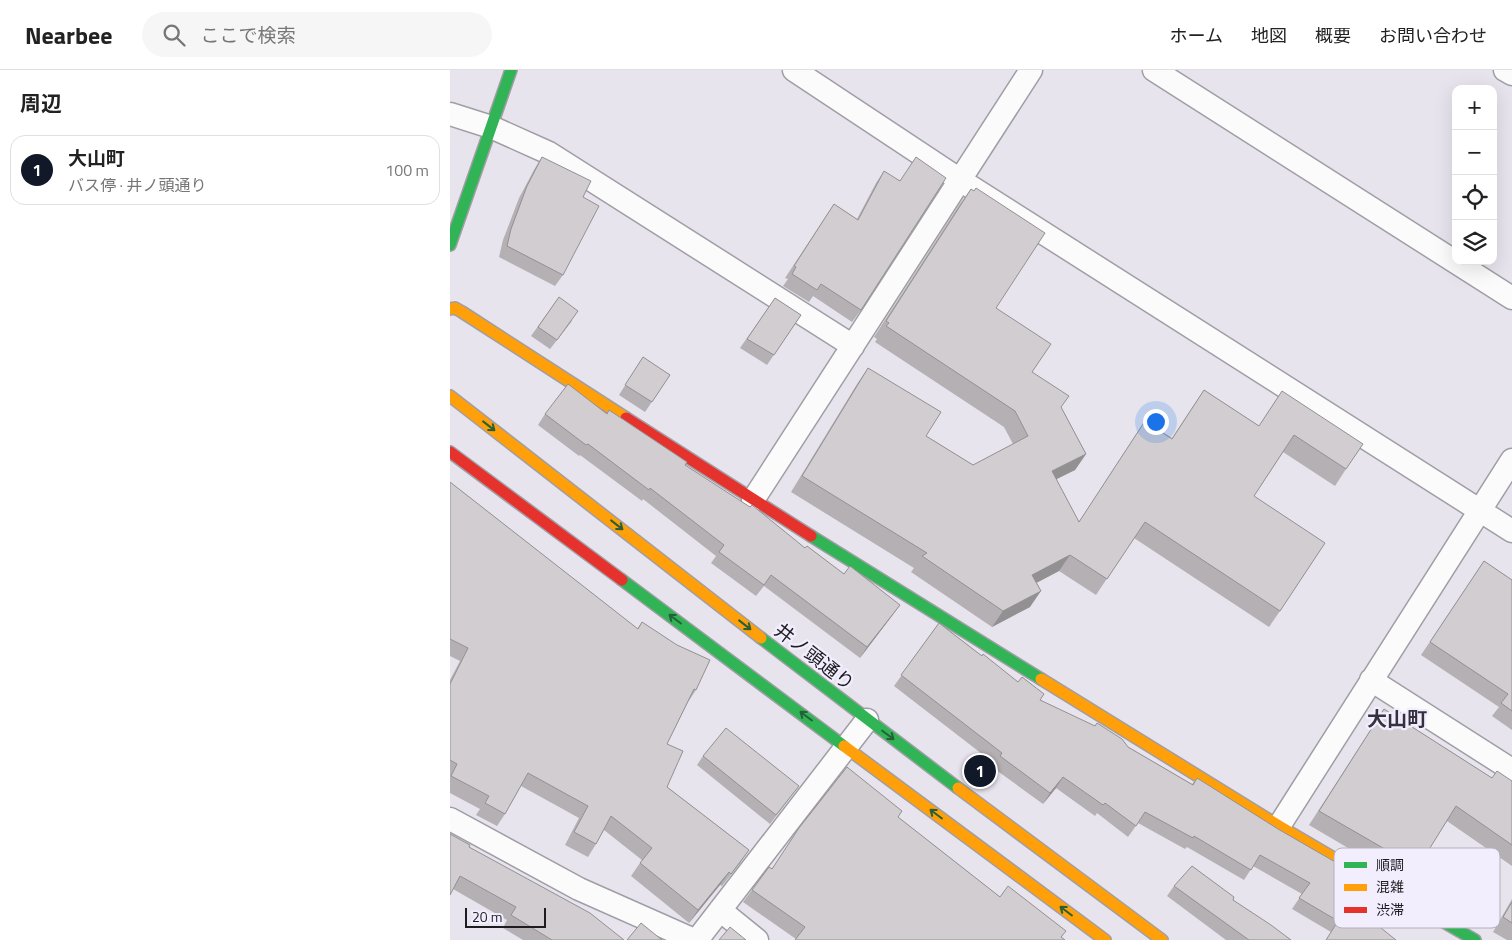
<!DOCTYPE html>
<html lang="ja">
<meta charset="utf-8">
<style>
body{margin:0;font-family:"Titillium Web","Noto Sans JP",sans-serif;background:#f6f6f6;color:#222}
.controls{position:absolute;right:15px;top:15px;display:grid;overflow:hidden;border-radius:10px;box-shadow:0 5px 20px #0002}
.controls button{width:45px;height:45px;display:grid;place-items:center;padding:0;border:0;border-bottom:1px solid #e0e0e0;background:#fff;color:#222;font:25px sans-serif}
.scale{position:absolute;left:15px;bottom:12px;width:81px;box-sizing:border-box;padding-left:5px;border:2px solid #1e1c21;border-top:0;font-size:14px;line-height:18px;white-space:nowrap;color:#1e1c21;-webkit-text-stroke:4px #f3eefe;paint-order:stroke}
.you{position:absolute;left:705px;top:351px;width:18px;height:18px;margin:-12px;border:4px solid #fff;border-radius:50%;background:#1a73e8;box-shadow:0 0 0 8px #1a73e833}
.badge{display:grid;place-items:center;width:32px;height:32px;border-radius:50%;background:#111827;color:#fff;font-size:16px;font-weight:700}
.pin{position:absolute;translate:-50% -50%;border:2px solid #fff;box-shadow:0 1px 5px #0006}
.list{margin:0;padding:0;list-style:none}
h2{display:flex;justify-content:space-between;align-items:center;height:65px;margin:0;padding:0 20px;font-size:21px}
h2 small{font-size:16px;font-weight:400;color:#767676}
.list li{display:grid;grid-template-columns:32px 1fr auto;gap:15px;align-items:center;box-sizing:border-box;height:70px;margin:0 10px 10px;padding:0 10px;border:1px solid #e0e0e0;border-radius:15px}
.list b{display:block;font-size:19px;white-space:nowrap}
.list p{margin:0;font-size:16px;white-space:nowrap;color:#767676}
.list em{font-size:16px;font-style:normal;color:#767676}
.icon{flex:none;width:28px;height:28px;fill:none;stroke:currentColor;stroke-width:2;stroke-linecap:round;stroke-linejoin:round}
.map{position:relative;flex:none;width:1062px;height:870px;overflow:hidden}
header{display:flex;align-items:center;gap:30px;box-sizing:border-box;height:70px;padding:0 25px;background:#fff;border-bottom:1px solid #e0e0e0}
header strong{font-size:24px}
nav{display:flex;gap:28px;margin-inline-start:auto;font-size:18px}
.search{width:350px;height:45px;background:#f6f6f6;display:flex;align-items:center;gap:12px;box-sizing:border-box;padding:0 18px;border-radius:28px;color:#767676;font-size:19px}
main{display:flex}
aside{flex:1;background:#fff}
.map>svg:first-child{display:block}
.lines{fill:none;stroke-linecap:round;stroke-linejoin:round}
.street-casing{stroke:#a09ea5;stroke-width:25}
.fast-casing{stroke:#a09ea5;stroke-width:14}
.slow-casing{stroke:#a09ea5;stroke-width:14}
.jam-casing{stroke:#a09ea5;stroke-width:14}
.street{stroke:#fbfbfc;stroke-width:22}
.fast{stroke:#30b455;stroke-width:11}
.slow{stroke:#ff9f0a;stroke-width:11}
.jam{stroke:#e5322d;stroke-width:11}
.wall{fill:#b5b0b4}
.shaded-wall{fill:#939092}
.building{fill:#d2cdd1;stroke:#939092}
.oneway{stroke:#266038}
.labels{text-anchor:middle;dominant-baseline:central;stroke-width:4.5;stroke-linejoin:round;paint-order:stroke}
.street-label{font-size:19px;fill:#1e1c21;stroke:#f3eefe}
.neighbourhood-label{font-size:20px;font-weight:bold;fill:#35313e;stroke:#f3eefe}
.key{fill:#f3eefe;stroke:#b3afbc;stroke-width:1}
.key-label{font-size:14px;fill:#1e1c21}
</style>
<header>
<strong>Nearbee</strong>
<div class="search"><svg class="icon" aria-label="search" viewBox="0 0 24 24"><circle cx="10" cy="10" r="6"/><path d="M15 15l6 6"/></svg>ここで検索</div>
<nav><a>ホーム</a><a>地図</a><a>概要</a><a>お問い合わせ</a></nav>
</header>
<main>
<aside>
<h2>周辺<small></small></h2>
<ul class="list">
<li><span class="badge">1</span><div><b>大山町</b><p>バス停 · 井ノ頭通り</p></div><em>100 m</em></li>
</ul>
</aside>
<div class="map">
<svg width="1062" height="870" viewBox="0 0 1062 870">
<rect width="100%" height="100%" fill="#e7e4ee"/>
<g class="lines">
<g class="street-casing">
<path id="street" d="M344 0 510 110 1062 461
M704 0 1062 228
M1055 0 1062 4
M0 44 41 57 99 83 403 276
M303 430 581 0
M921 610 1062 700
M0 749 129 819 244 870
M829 756 1062 390
M270 840 307 870
M247 870 417 650"/>
</g>
<g class="fast-casing">
<path id="fast" d="M0 175 61 0
M361 466 591 609
M172 510 394 676
M311 568 508 718
M933 817 1025 870"/>
</g>
<g class="slow-casing">
<path id="slow" d="M0 239 5 238 12 242 176 348
M0 326 311 568
M591 609 829 756 933 817
M394 676 655 870
M508 718 712 870"/>
</g>
<g class="jam-casing">
<path id="jam" d="M176 348 361 466
M0 382 172 510"/>
</g>
<use href="#street" class="street"/>
<use href="#fast" class="fast"/>
<use href="#slow" class="slow"/>
<use href="#jam" class="jam"/>
</g>
<path class="wall" d="M92 87 133 127 113 205 105 216 49 187 53 170 69 128 85 98Z
M434 101 411 240 402 252 363 226 359 232 333 216 338 209 335 208 384 134 407 149 426 113Z
M521 119 546 238 582 302 611 337 636 384 625 400 606 409 629 452 695 351 722 368 754 320 809 356 832 321 896 399 885 416 833 382 804 426 830 541 819 557 684 468 646 525 609 501 586 513 580 537 542 557 461 502 464 498 341 422 407 314 418 298 476 366 523 395 563 374 554 357 425 272 427 269 424 267 509 135Z
M109 227 122 251 100 279 81 266Z
M325 228 351 245 317 295 290 278Z
M193 287 220 305 195 342 169 325Z
M95 344H157L235 395 355 478 394 504 450 535 410 588 314 516 306 526 261 493 266 486 193 429 192 431 130 385 129 386 88 355Z
M0 412 187 559 192 552 246 620 238 632 217 674V717L299 780 272 816 270 815 239 853 181 806 192 790 154 760 146 774 138 787 115 775 129 748 71 716 55 744 47 756 26 745 30 739 0 723V610L10 591 0 586Z
M1034 491 1062 510V660L1042 646 1049 637 971 585Z
M489 553 532 586 590 630 678 677 742 714 747 708 828 759 939 823 881 862 842 839 852 824 803 796 794 810 737 777 735 779 688 753 678 767 647 743 645 746 606 718 593 734 542 697 545 694 444 616Z
M934 639 1042 708 1062 711V796L997 751 960 808 952 803 949 808 859 755Z
M253 686 349 716 320 754 247 695Z
M448 747 550 827 612 867 346 869 293 832 302 820 322 798Z
M19 777 174 870H73L53 858 57 850 3 819Z
M724 816 783 830 841 870H776L717 826Z
M1062 829V870H1057L1043 862Z"/>
<path class="shaded-wall" d="M636 384 625 400 591 417 602 401Z
M620 485 609 501 571 521 582 505Z
M591 521 580 537 542 557 553 541Z
M450 535 442 546 410 588 417 577Z
M613 707 606 718 593 734 600 723Z
M299 780 290 793 272 816Z
M279 802 270 815 239 853 248 840Z"/>
<path class="building" d="M92 87 141 111 133 127 149 136 113 205 57 176 61 159 77 116Z
M466 87 496 108 411 240 371 214 367 220 342 204 346 197 344 196 384 134 408 150 434 101 450 111Z
M526 118 595 163 546 238 601 274 582 302 619 326 611 337 636 384 602 401 629 452 695 351 722 369 754 320 809 356 832 321 913 374 896 399 844 365 804 426 875 473 830 541 695 452 657 509 620 485 582 505 591 521 553 541 472 486 477 483 352 406 418 298 491 342 476 366 523 395 578 366 565 341 436 256 439 253 436 251 521 119 524 121Z
M109 227 128 241 107 270 88 257Z
M325 228 351 245 324 285 297 269Z
M193 287 220 305 202 332 175 315Z
M118 314 157 344 159 340 237 392 235 395 300 437 302 435 355 478 357 476 394 504 400 496 450 535 417 577 321 505 314 515 269 482 274 475 200 418 199 420 138 374 136 375 95 344Z
M0 412 188 559 192 552 227 575 260 590 246 620 244 619 217 674 233 681 217 717 299 780 281 804 279 802 248 840 190 793 202 778 161 746 146 774 124 762 138 736 78 703 55 744 35 733 39 726 1 706 7 694 0 690V614L18 578 0 569Z
M1034 491 1062 510V641L1051 633 1058 624 980 572Z
M489 553 532 586 533 584 568 612 572 607 594 624 590 630 645 656 647 653 672 669 678 677 743 715 747 708 828 759 939 823 921 850 946 870H876L888 851 849 828 860 813 810 785 801 800 744 766 743 768 695 742 686 756 655 733 653 735 613 707 600 723 550 686 552 683 451 605Z
M934 639 1042 708 1047 701 1062 711V775L1006 736 970 794 962 789 959 793 869 741Z
M276 658 349 716 326 745 253 686Z
M397 697 452 741 448 747 550 827 558 816 616 861 611 867 615 870H345L355 857 302 820 319 797 322 799 349 758Z
M0 764 20 775 19 777 140 843 174 870H102L61 845 66 837 10 806 0 825Z
M742 796 784 827 783 830 821 855 841 870H799L724 816Z
M1062 832V853L1053 847Z
M191 853 212 870H177Z
M280 857 296 870H269Z"/>
<defs><path id="oneway-shaft" d="M-6 0H5M1.5-3L5.5 0L1.5 3" fill="none" stroke-width="1.6" stroke-linecap="round" stroke-linejoin="round" transform="scale(1.25)"/></defs>
<g class="oneway">
<use href="#oneway-shaft" transform="translate(39 356) rotate(38)"/>
<use href="#oneway-shaft" transform="translate(167 455) rotate(38)"/>
<use href="#oneway-shaft" transform="translate(225 549) rotate(-143)"/>
<use href="#oneway-shaft" transform="translate(295 555) rotate(38)"/>
<use href="#oneway-shaft" transform="translate(356 646) rotate(-143)"/>
<use href="#oneway-shaft" transform="translate(438 665) rotate(37)"/>
<use href="#oneway-shaft" transform="translate(486 744) rotate(-143)"/>
<use href="#oneway-shaft" transform="translate(616 841) rotate(-143)"/>
</g>
<g class="labels">
<g class="street-label">
<text transform="translate(365 586) rotate(38)">井ノ頭通り</text>
</g>
<g class="neighbourhood-label">
<text x="947" y="648">大山町</text>
</g>
</g>
<rect x="884" y="778" width="166" height="80" rx="8" class="key"/>
<rect x="894" y="792" width="23" height="6" fill="#30b455"/>
<rect x="894" y="814" width="23" height="7" fill="#ff9f0a"/>
<rect x="894" y="837" width="23" height="6" fill="#e5322d"/>
<g class="key-label">
<text x="926" y="800">順調</text>
<text x="926" y="822">混雑</text>
<text x="926" y="845">渋滞</text>
</g>
</svg>
<div class="controls">
<button>+</button>
<button>−</button>
<button><svg class="icon" aria-label="locate" viewBox="0 0 24 24"><circle cx="12" cy="12" r="6"/><path d="M12 2v4M12 18v4M2 12h4M18 12h4"/></svg></button>
<button><svg class="icon" aria-label="layers" viewBox="0 0 24 24"><path d="M12 4l9 5-9 5-9-5zM3 14l9 5 9-5"/></svg></button>
</div>
<div class="scale">20 m</div>
<div class="you"></div>
<div class="pin badge" style="left:530px;top:701px">1</div>
</div>
</main>
